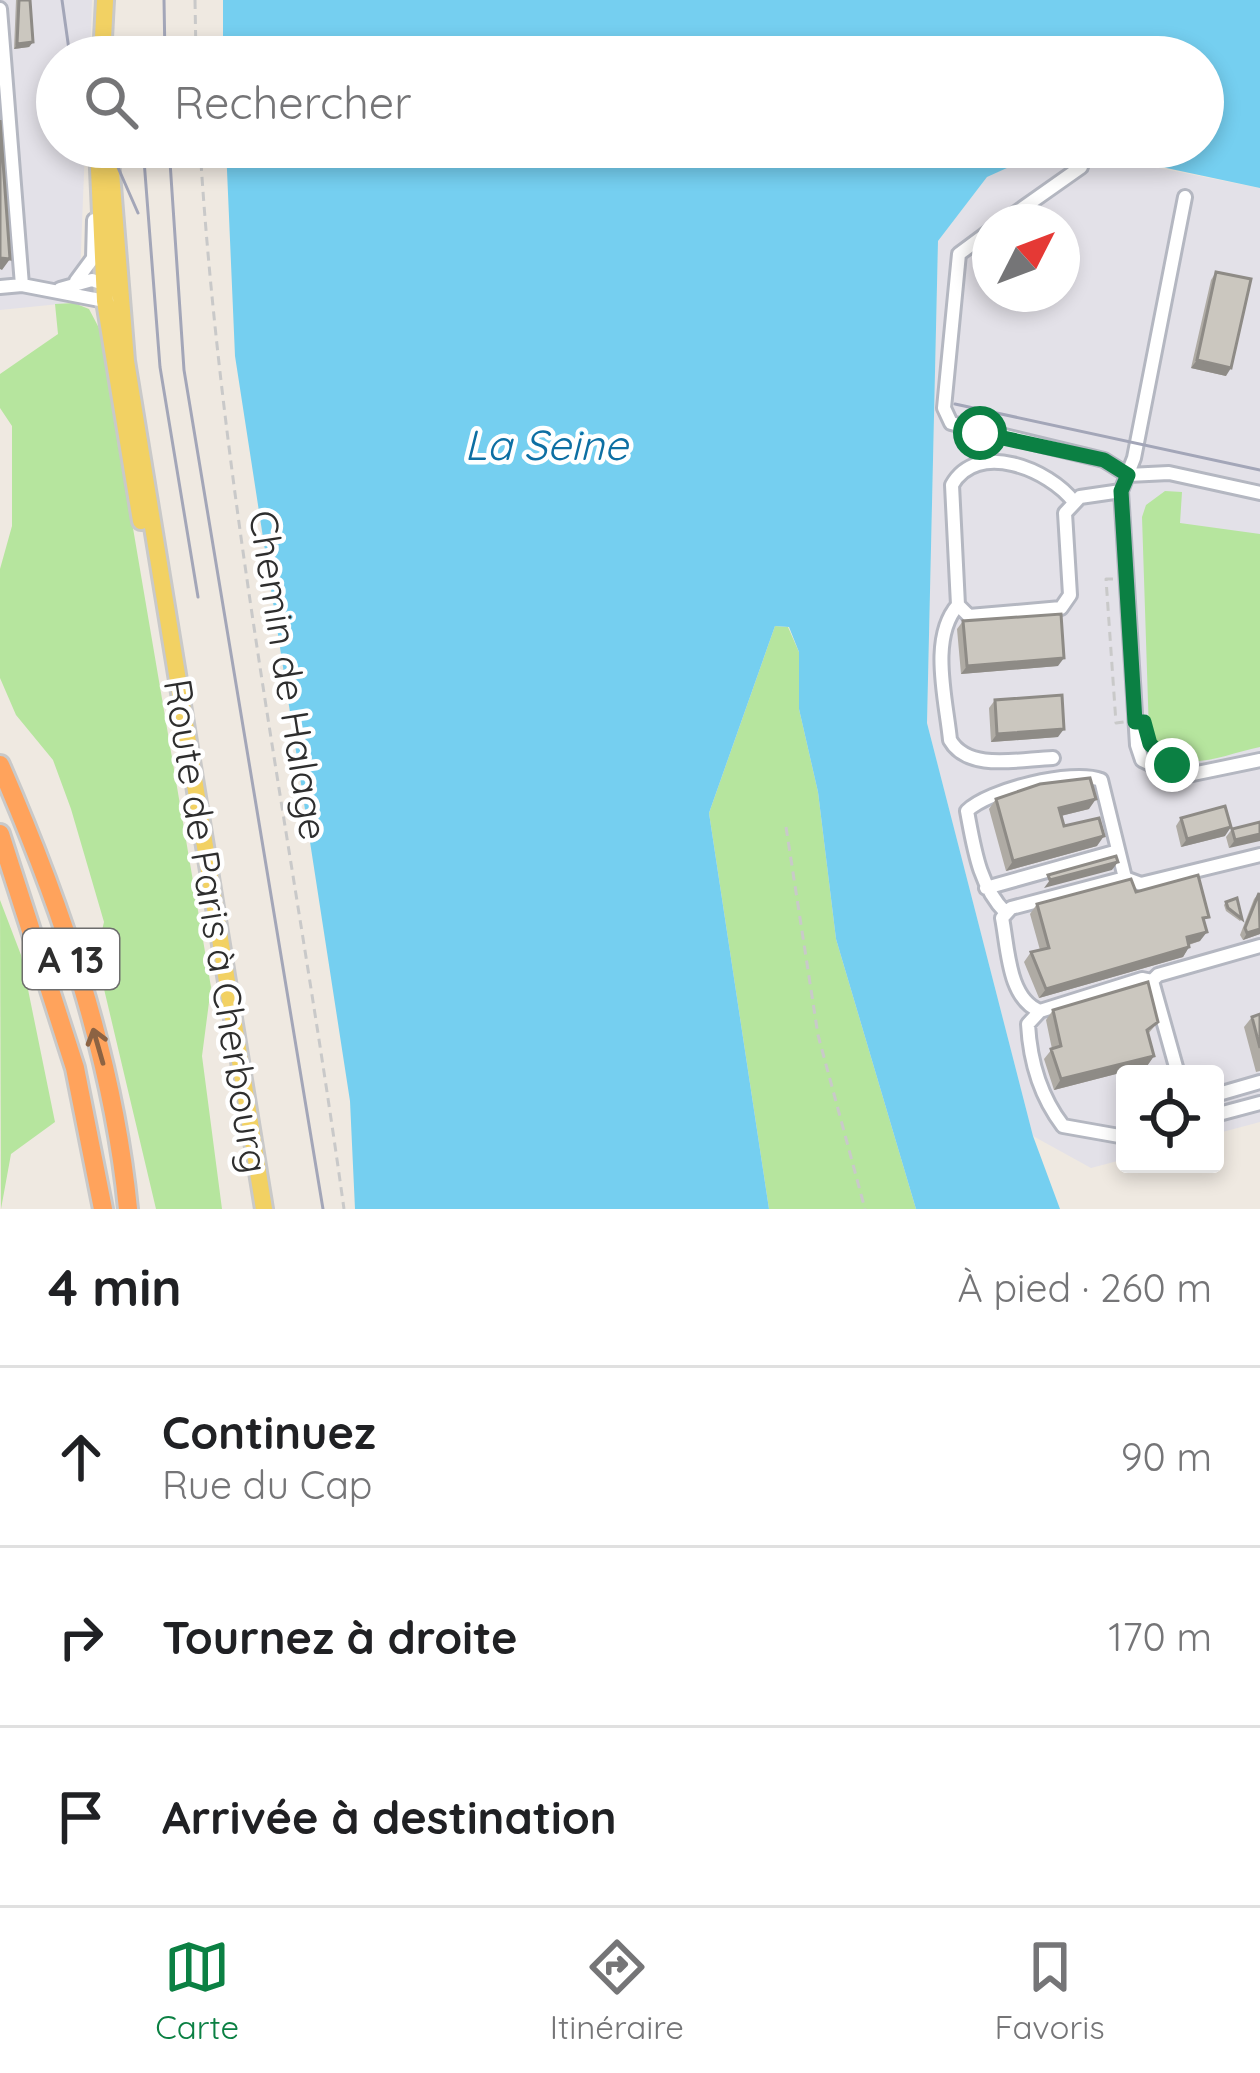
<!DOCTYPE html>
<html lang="fr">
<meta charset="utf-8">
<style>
body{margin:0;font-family:Quicksand,sans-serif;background:#f2f2f2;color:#202124}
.controls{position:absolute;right:36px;bottom:36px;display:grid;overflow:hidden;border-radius:12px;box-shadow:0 6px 18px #0003}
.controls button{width:108px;height:108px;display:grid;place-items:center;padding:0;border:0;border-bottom:3px solid #e0e0e0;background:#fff;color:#202124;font:60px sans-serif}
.compass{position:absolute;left:972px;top:204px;width:108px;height:108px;border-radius:50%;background:#fff;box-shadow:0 6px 18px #0003;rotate:48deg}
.stop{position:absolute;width:36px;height:36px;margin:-27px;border:9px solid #0b8043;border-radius:50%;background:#fff}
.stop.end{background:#0b8043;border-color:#fff;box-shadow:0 3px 12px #0008}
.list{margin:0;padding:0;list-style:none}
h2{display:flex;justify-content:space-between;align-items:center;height:156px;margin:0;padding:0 48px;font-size:51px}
h2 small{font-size:39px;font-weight:400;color:#757577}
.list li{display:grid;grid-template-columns:78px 1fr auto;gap:36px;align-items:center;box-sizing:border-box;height:180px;padding:0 48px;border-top:3px solid #e0e0e0}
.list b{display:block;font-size:45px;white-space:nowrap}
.list p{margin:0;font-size:39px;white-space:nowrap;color:#757577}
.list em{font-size:39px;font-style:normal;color:#757577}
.icon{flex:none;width:66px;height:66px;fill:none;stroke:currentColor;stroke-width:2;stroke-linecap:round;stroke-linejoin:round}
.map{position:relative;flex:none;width:1260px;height:1209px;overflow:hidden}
.search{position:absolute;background:#fff;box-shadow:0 6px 18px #0003;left:36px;right:36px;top:36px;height:132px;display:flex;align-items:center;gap:30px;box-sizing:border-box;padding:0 42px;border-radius:66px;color:#757577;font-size:45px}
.sheet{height:696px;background:#fff}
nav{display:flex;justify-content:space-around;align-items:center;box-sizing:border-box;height:168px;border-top:3px solid #e0e0e0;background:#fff;font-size:33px;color:#757577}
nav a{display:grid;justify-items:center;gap:6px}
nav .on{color:#0b8043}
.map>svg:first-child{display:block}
.industrial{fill:#e3e1e8;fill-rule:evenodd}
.green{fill:#b6e59e}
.water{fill:#75cff0}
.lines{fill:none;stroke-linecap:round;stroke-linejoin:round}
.minor-casing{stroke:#b4b7c1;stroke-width:18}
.major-casing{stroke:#c9c9c9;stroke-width:22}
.highway-casing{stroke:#c9c9c9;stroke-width:24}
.path{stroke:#c9c9c9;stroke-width:3;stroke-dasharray:9 6;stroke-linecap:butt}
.minor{stroke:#fff;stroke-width:12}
.major{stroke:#f2d163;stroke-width:16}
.highway{stroke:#ffa35c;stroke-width:18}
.rail{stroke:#a3a6b8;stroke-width:3}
.major-bridge-casing{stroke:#c9c9c9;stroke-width:22;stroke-linecap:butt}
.major-bridge{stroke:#f2d163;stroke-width:16}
.wall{fill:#afaba4}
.shaded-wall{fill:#8e8b86}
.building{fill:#cbc7bf;stroke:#8e8b86;stroke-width:3}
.oneway{stroke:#8c6343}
.route{stroke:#0b8043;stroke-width:15}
.labels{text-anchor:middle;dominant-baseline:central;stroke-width:9;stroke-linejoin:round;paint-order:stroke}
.shield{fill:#fff;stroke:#6d6d6d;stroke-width:3}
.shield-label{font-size:36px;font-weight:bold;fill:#2e2e2e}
.street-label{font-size:39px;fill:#2e2e2e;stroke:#fff}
.water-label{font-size:42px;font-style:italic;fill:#0d6fa3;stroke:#fff}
</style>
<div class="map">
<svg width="1260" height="1209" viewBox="0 0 1260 1209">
<rect width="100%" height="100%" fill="#efe9e1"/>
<path class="industrial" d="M0 0H92L90 57H57V147H85L79 302 0 310Z
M1053 147 1260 188V1122L1215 1134V1074H1125V1159L1091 1168 1033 1136 927 723 938 241 987 177ZM990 222H1062V294H990Z"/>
<path class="green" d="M74 303 89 309 99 328 211 987 202 1056 222 1209H156L96 955 104 922 71 809 53 760 16 715 0 678V569L12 526V426L0 408V374L58 334 55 304Z
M1165 491 1182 492 1180 523 1260 534V747C1217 756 1175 780 1149 733L1142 517 1146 505Z
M775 626 788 627 799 652V709L818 792 836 939 916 1209H769L709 813Z
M0 900 21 955 55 1122 11 1154 1 1209Z"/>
<path class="water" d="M223 0H1260V188L1068 147H1203V57H223Z
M226 147H1053L987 177 938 241 927 723 1033 1136 1060 1209H916L836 939 818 792 799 709V652L789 627 775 626 709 813 769 1209H355L350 1101 235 356Z"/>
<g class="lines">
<g class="minor-casing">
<path id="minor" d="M0 9 22 285 105 301 111 296
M1185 197 1134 458 1121 491 1137 745 1142 760 1178 777 1260 760
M1003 222 1081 167
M990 231 959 254 944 408 951 423 1104 460 1128 475 1169 473 1260 493
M76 281 93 258 94 220
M0 287 22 285
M60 289 92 280 110 286
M1074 502C1049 469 977 440 952 485L958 605 969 616 1061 608 1070 595 1065 513 1080 497 1121 491
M958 605C929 638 946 699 950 740 968 772 1020 759 1053 758
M986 888 1118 851
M1006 913C979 886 974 848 967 811 988 790 1072 769 1101 780L1125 878
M1152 981 1142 979 1040 1011C1008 999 1008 948 1002 918L1011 908 1125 878 1141 884 1260 855
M1040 1011 1028 1024C1030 1061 1040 1096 1063 1126L1125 1137
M1178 1074 1152 981 1158 975 1260 946
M1215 1095 1260 1082
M1215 1115 1260 1103"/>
</g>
<g class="major-casing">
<path id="major" d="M102 57 105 0
M98 147 105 301 141 521
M110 160 126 361 264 1209"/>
</g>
<g class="highway-casing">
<path id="highway" d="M0 765C61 905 113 1056 128 1209
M0 834 75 1068 103 1209"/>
</g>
<path class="path" d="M195 0 196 57
M200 147C222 504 295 855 344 1209
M1113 579H1106L1116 723 1124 722
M786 827 818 1035 865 1209"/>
<use href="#minor" class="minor"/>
<use href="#major" class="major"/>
<use href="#highway" class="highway"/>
<path class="rail" d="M62 0 70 57
M164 0 165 57
M109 147 138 213
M143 147 160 367 198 597
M169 147 184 370 323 1209
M955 404 1260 470"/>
<g class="major-bridge-casing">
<path id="major-bridge" d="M110 147V160"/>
</g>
<use href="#major-bridge" class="major-bridge"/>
</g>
<path class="wall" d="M16 0H30L33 42 29 47 14 49Z
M1216 272 1226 376 1191 368 1211 280Z
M963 621 1058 666 961 674 957 629Z
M995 700 1058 737 991 742 989 708Z
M996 799 1089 809 1061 816 1064 826 1097 846 1006 871 989 809Z
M1181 818 1225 836 1181 847 1176 826Z
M1260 822 1229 848 1226 837 1232 829Z
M1136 892 1204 923 1200 941 1189 945V947L1183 957 1039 998 1024 962 1031 952 1040 950 1030 914 1037 904Z
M1259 893 1260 934 1243 940 1240 935 1254 899Z
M1226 902 1242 919 1240 921 1226 911 1224 905Z
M1053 1010 1158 1022 1148 1034 1154 1056 1147 1066 1054 1090 1044 1059 1052 1049 1046 1020Z
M1260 1014V1071L1256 1072 1244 1027 1252 1017Z"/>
<path class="shaded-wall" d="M33 42 29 47 14 49 17 44Z
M0 258 10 259 2 270 0 269Z
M1197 360 1231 368 1226 376 1191 368Z
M1064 658 1058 666 961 674 967 666Z
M1064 729 1058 737 991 742 997 734Z
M1096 799 1089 809 1052 818 1059 808Z
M1231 827 1225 836 1181 847 1187 839Z
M1260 834V841L1229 848 1235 840Z
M1104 836 1097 846 1006 871 1013 861Z
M1118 862 1112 870 1044 888 1050 880Z
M1260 929V934L1243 940 1247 933Z
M1207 932 1200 941 1180 947 1187 937Z
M1189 947 1183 957 1039 998 1046 989Z
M1154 1056 1147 1066 1054 1090 1061 1079Z"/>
<path class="building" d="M19 0H30L33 42 17 44Z
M0 120 10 259 0 258Z
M1216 272 1251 279 1231 368 1197 360Z
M1061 614 1064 658 967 666 963 621Z
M1062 695 1064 729 997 734 995 700Z
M1090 778 1096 799 1059 808 1064 826 1099 818 1104 836 1013 861 996 799 1040 784Z
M1225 806 1231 827 1187 839 1181 818Z
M1260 822V834L1235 840 1232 829Z
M1116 856 1118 862 1050 880 1048 875Z
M1198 875 1209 917 1203 918 1207 932 1187 937 1189 947 1046 989 1031 952 1049 948 1037 904 1131 879 1136 892Z
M1259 893 1260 929 1247 933 1245 928Z
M1237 898 1242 919 1228 908 1226 902Z
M1148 982 1158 1022 1147 1030 1154 1056 1061 1079 1051 1049 1061 1046 1053 1010Z
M1260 1014V1048L1252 1017Z"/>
<defs><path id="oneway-shaft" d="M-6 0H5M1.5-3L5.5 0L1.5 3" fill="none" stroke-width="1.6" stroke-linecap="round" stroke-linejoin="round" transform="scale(3)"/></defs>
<use class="oneway" href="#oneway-shaft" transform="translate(98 1046) rotate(-106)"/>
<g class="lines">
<path class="route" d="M980 433 1104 460 1128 475 1121 491 1135 722H1144L1150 744 1172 765"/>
</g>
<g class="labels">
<rect class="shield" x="23" y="929" width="96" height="60" rx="9"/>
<g class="shield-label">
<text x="71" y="959">A 13</text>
</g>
<g class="street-label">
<text transform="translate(289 675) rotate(81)">Chemin de Halage</text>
<text transform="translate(217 926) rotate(81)">Route de Paris à Cherbourg</text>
</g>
<g class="water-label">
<text x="546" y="444">La Seine</text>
</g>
</g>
</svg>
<div class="controls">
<button><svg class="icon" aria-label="locate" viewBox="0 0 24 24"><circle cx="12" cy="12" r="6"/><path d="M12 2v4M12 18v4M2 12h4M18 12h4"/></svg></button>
</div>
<svg class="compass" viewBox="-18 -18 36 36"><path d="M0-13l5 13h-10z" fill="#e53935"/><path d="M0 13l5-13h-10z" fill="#757577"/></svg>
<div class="stop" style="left:980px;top:433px"></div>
<div class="stop end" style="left:1172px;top:765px"></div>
<div class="search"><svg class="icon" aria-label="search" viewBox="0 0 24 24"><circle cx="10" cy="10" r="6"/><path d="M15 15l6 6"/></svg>Rechercher</div>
</div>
<section class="sheet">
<h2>4 min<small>À pied · 260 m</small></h2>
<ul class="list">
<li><svg class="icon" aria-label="ahead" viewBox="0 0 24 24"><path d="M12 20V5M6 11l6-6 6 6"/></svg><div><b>Continuez</b><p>Rue du Cap</p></div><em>90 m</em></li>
<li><svg class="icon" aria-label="right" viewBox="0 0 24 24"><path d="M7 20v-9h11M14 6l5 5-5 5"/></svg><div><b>Tournez à droite</b></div><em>170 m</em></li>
<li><svg class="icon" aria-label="arrive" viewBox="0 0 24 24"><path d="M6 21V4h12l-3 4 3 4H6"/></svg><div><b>Arrivée à destination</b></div></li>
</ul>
</section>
<nav>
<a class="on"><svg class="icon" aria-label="map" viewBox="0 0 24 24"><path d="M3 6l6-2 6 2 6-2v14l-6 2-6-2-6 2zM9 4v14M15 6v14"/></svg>Carte</a>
<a><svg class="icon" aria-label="directions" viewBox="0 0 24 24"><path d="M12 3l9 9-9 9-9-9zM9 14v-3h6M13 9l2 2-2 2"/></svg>Itinéraire</a>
<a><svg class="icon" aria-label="saved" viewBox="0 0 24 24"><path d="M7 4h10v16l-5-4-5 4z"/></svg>Favoris</a>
</nav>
